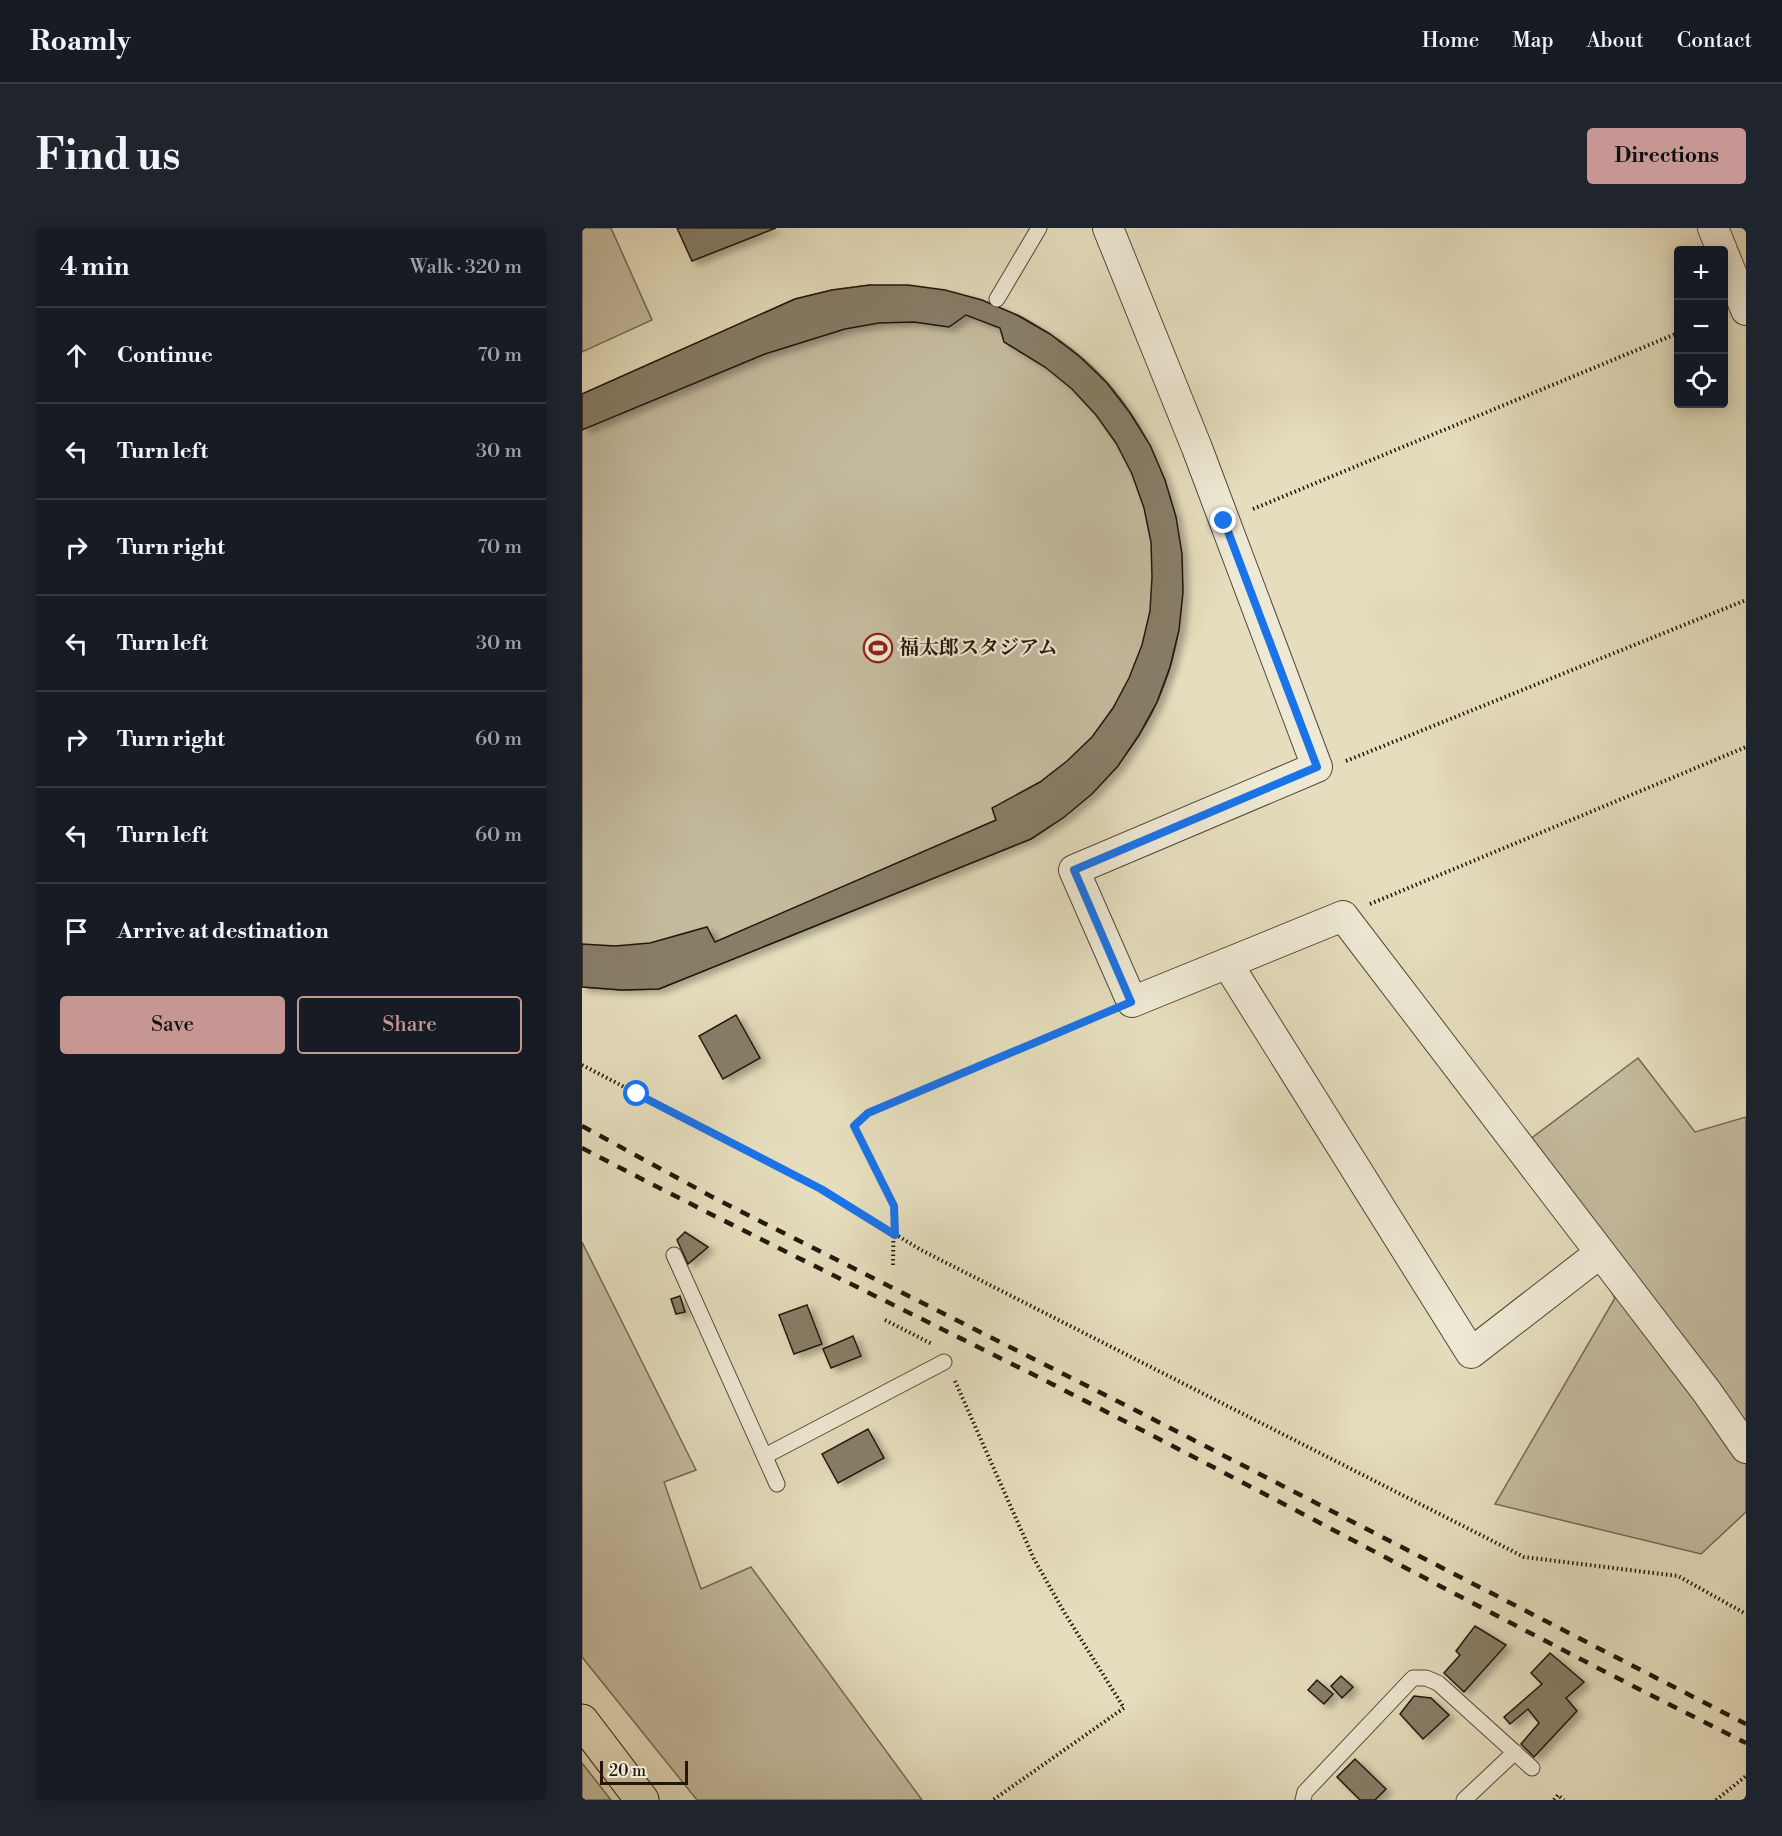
<!DOCTYPE html>
<meta charset="utf-8">
<style>
body{margin:0;font-family:"Libre Bodoni","Noto Serif JP",serif;background:#20242c;color:#f1f3f6}
.controls{position:absolute;right:18px;top:18px;display:grid;overflow:hidden;border-radius:6px;box-shadow:0 3px 15px #0003}
.controls button{width:54px;height:54px;display:grid;place-items:center;padding:0;border:0;border-bottom:2px solid #363941;background:#171b24;color:#f1f3f6;font:30px sans-serif}
.scale{position:absolute;left:18px;bottom:15px;width:88px;box-sizing:border-box;padding-left:6px;border:3px solid #22170b;border-top:0;font-size:16px;line-height:21px;white-space:nowrap;color:#22170b;-webkit-text-stroke:4px #eee9d4;paint-order:stroke}
.stop{position:absolute;width:18px;height:18px;margin:-14px;border:4px solid #1a73e8;border-radius:50%;background:#fff}
.stop.end{background:#1a73e8;border-color:#fff;box-shadow:0 2px 6px #0008}
.list{margin:0;padding:0;list-style:none}
h2{display:flex;justify-content:space-between;align-items:center;height:78px;margin:0;padding:0 24px;font-size:26px}
h2 small{font-size:20px;font-weight:400;color:#9ea1a6}
.list li{display:grid;grid-template-columns:39px 1fr auto;gap:18px;align-items:center;box-sizing:border-box;height:96px;padding:0 24px;border-top:2px solid #363941}
.list b{display:block;font-size:22px;white-space:nowrap}
.list em{font-size:20px;font-style:normal;color:#9ea1a6}
.actions{display:flex;gap:12px;padding:18px 24px}
.actions a{flex:1;padding:14px 0;border:2px solid #c59692;border-radius:6px;text-align:center;font-size:21px;color:#c59692}
.actions .main{background:#c59692;color:#111}
.icon{flex:none;width:33px;height:33px;fill:none;stroke:currentColor;stroke-width:2;stroke-linecap:round;stroke-linejoin:round}
.map{position:relative;flex:none;width:1164px;height:1572px;overflow:hidden;border-radius:6px}
header{display:flex;align-items:center;gap:36px;box-sizing:border-box;height:84px;padding:0 30px;background:#171b24;border-bottom:2px solid #363941}
header strong{font-size:28px}
nav{display:flex;gap:33px;margin-inline-start:auto;font-size:21px}
.intro{display:flex;align-items:center;justify-content:space-between;box-sizing:border-box;height:144px;padding:0 36px}
h1{margin:0;font-size:42px}
.button{padding:15px 27px;border-radius:6px;background:#c59692;color:#111;font-size:21px;font-weight:700}
main{display:flex;gap:36px;padding:0 36px}
aside{flex:1;background:#171b24;border-radius:6px;box-shadow:0 3px 15px #0003}
.map>svg:first-child{display:block}
.green{fill:#c4bb9f;stroke:#736955;stroke-width:1.5}
.building{fill:#877e68;stroke:#22170b;stroke-width:1.5;filter:url(#shadow)}
.lines{fill:none;stroke-linecap:round;stroke-linejoin:round}
.lane-casing{stroke:#534838;stroke-width:17}
.street-casing{stroke:#534838;stroke-width:32}
.highway-casing{stroke:#22170b;stroke-width:35}
.path{stroke:#22170b;stroke-width:4;stroke-dasharray:1.5 3;stroke-linecap:butt}
.lane{stroke:#eee9d4;stroke-width:15}
.street{stroke:#eee9d4;stroke-width:30}
.highway{stroke:#e5ddbd;stroke-width:33}
.rail{stroke:#22170b;stroke-width:4.5;stroke-dasharray:10 10;stroke-linecap:butt}
.route{stroke:#1a73e8;stroke-width:8}
.labels{text-anchor:middle;dominant-baseline:central;stroke-width:4.5;stroke-linejoin:round;paint-order:stroke}
.poi-label{font-size:20px;font-weight:bold;fill:#22170b;stroke:#eee9d4;text-anchor:start}
</style>
<header>
<strong>Roamly</strong>
<nav><a>Home</a><a>Map</a><a>About</a><a>Contact</a></nav>
</header>
<div class="intro"><h1>Find us</h1><a class="button">Directions</a></div>
<main>
<aside>
<h2>4 min<small>Walk · 320 m</small></h2>
<ul class="list">
<li><svg class="icon" aria-label="ahead" viewBox="0 0 24 24"><path d="M12 20V5M6 11l6-6 6 6"/></svg><div><b>Continue</b></div><em>70 m</em></li>
<li><svg class="icon" aria-label="left" viewBox="0 0 24 24"><path d="M17 20v-9H6M10 6l-5 5 5 5"/></svg><div><b>Turn left</b></div><em>30 m</em></li>
<li><svg class="icon" aria-label="right" viewBox="0 0 24 24"><path d="M7 20v-9h11M14 6l5 5-5 5"/></svg><div><b>Turn right</b></div><em>70 m</em></li>
<li><svg class="icon" aria-label="left" viewBox="0 0 24 24"><path d="M17 20v-9H6M10 6l-5 5 5 5"/></svg><div><b>Turn left</b></div><em>30 m</em></li>
<li><svg class="icon" aria-label="right" viewBox="0 0 24 24"><path d="M7 20v-9h11M14 6l5 5-5 5"/></svg><div><b>Turn right</b></div><em>60 m</em></li>
<li><svg class="icon" aria-label="left" viewBox="0 0 24 24"><path d="M17 20v-9H6M10 6l-5 5 5 5"/></svg><div><b>Turn left</b></div><em>60 m</em></li>
<li><svg class="icon" aria-label="arrive" viewBox="0 0 24 24"><path d="M6 21V4h12l-3 4 3 4H6"/></svg><div><b>Arrive at destination</b></div></li>
</ul>
<div class="actions"><a class="main">Save</a><a>Share</a></div>
</aside>
<div class="map">
<svg width="1164" height="1572" viewBox="0 0 1164 1572">
<defs>
<filter id="shadow"><feDropShadow dx="6" dy="4" stdDeviation="3" flood-color="#0004"/></filter>
</defs>
<rect width="100%" height="100%" fill="#e5ddbd"/>
<filter id="stains"><feTurbulence type="fractalNoise" baseFrequency=".00333" numOctaves="4"/><feColorMatrix values="0 0 0 0 .2 0 0 0 0 .09 0 0 0 0 .02 0 0 0 .5 -.17"/></filter>
<radialGradient id="worn" r=".72"><stop offset=".6" stop-color="#630" stop-opacity="0"/><stop offset="1" stop-color="#630" stop-opacity=".3"/></radialGradient>
<path class="green" d="M0 0H29L70 92 0 124Z
M288 57C322 64 356 71 390 78 404 81 421 82 435 87 445 91 456 99 466 105 599 187 641 378 556 509 528 552 492 583 449 611L77 761 40 762 0 759V166L213 71 250 62Z
M1056 830 1113 904 1164 889V1284L1119 1326 913 1276 1033 1070 943 915Z
M0 1014 114 1242 82 1254 119 1361 169 1339 340 1572H115L0 1429Z
M0 1535 29 1572H0Z"/>
<path class="building" d="M95 0H194L110 33Z
M288 57H326L363 62 400 72 435 87 468 106 498 129 525 155 548 185 568 217 583 252 594 289 600 326 601 364 597 402 588 439 575 474 557 507 536 538 510 566 481 590 449 611 77 761 40 762 0 759V716L33 718 68 715 125 699 133 714 414 592 410 580 458 554 485 533 510 509 531 480 547 450 560 417 568 383 570 349 569 314 562 280 550 246 534 215 514 187 490 161 463 139 422 114 418 100 384 87 367 99 332 94 297 95 263 101 183 126 0 202V166L213 71 250 62Z
M154 787 178 830 141 851 117 808Z
M103 1004 126 1019 106 1036 95 1012Z
M98 1068 103 1084 94 1086 89 1071Z
M225 1077 240 1116 212 1126 197 1087Z
M271 1108 279 1128 249 1140 241 1121Z
M286 1201 302 1230 256 1255 240 1226Z
M893 1398 924 1417 882 1464 862 1445 878 1427 874 1423Z
M968 1425 1002 1454 984 1470 995 1483 952 1529 939 1516 957 1495 946 1481 928 1496 922 1489 960 1456 949 1445Z
M759 1448 771 1459 760 1470 749 1458Z
M735 1452 751 1466 742 1476 726 1462Z
M832 1468 849 1470 867 1487 841 1511 818 1486Z
M773 1531 804 1561 793 1572H778L755 1549Z"/>
<g class="lines">
<g class="lane-casing">
<path id="lane" d="M415 71 457 0
M92 1027 195 1256
M183 1228 362 1134
M721 1572 723 1564 831 1450H844L856 1455 950 1540
M882 1572 933 1524"/>
</g>
<g class="street-casing">
<path id="street" d="M526 0 615 220 735 539 492 642 550 774 761 688 1125 1164 1164 1220
M1131 0 1140 22
M1142 27 1164 82
M645 735 889 1125 1018 1025"/>
</g>
<g class="highway-casing">
<path id="highway" d="M0 1493 60 1572"/>
</g>
<path class="path" d="M671 281 1096 105
M764 533 1164 372
M788 676 1164 519
M0 837 239 961 339 1022 942 1329 1096 1348 1164 1386
M311 1037 312 979 271 899 286 885 523 785
M303 1092 350 1116
M373 1153 452 1331 482 1384 542 1480 411 1572
M972 1572 976 1567 982 1572
M1134 1572 1164 1548"/>
<use href="#lane" class="lane"/>
<use href="#street" class="street"/>
<use href="#highway" class="highway"/>
<path class="rail" d="M0 898 136 972 555 1183 1164 1496
M0 920C155 1001 313 1077 470 1156 702 1274 931 1399 1164 1515"/>
</g>
<g class="lines">
<path class="route" d="M55 866 239 961 313 1007 312 978 272 898 286 885 549 774 492 642 735 539 642 293"/>
</g>
<defs>
<g id="stadium-ring" transform="scale(1.5)"><circle r="9.5" fill="#eee9d4" stroke="#8f2418" stroke-width="1.5"/><path d="M0-5a6.5 5 0 1 0 0 10a6.5 5 0 1 0 0-10ZM-3.5-1.8h7v3.6h-7Z" fill="#8f2418"/></g>
</defs>
<g fill-rule="evenodd">
<use href="#stadium-ring" x="296" y="420"/>
</g>
<g class="labels">
<g class="poi-label">
<text x="317" y="420">福太郎スタジアム</text>
</g>
</g>
<rect width="100%" height="100%" filter="url(#stains)"/>
<rect width="100%" height="100%" fill="url(#worn)"/>
</svg>
<div class="controls">
<button>+</button>
<button>−</button>
<button><svg class="icon" aria-label="locate" viewBox="0 0 24 24"><circle cx="12" cy="12" r="6"/><path d="M12 2v4M12 18v4M2 12h4M18 12h4"/></svg></button>
</div>
<div class="scale">20 m</div>
<div class="stop" style="left:55px;top:866px"></div>
<div class="stop end" style="left:642px;top:293px"></div>
</div>
</main>
